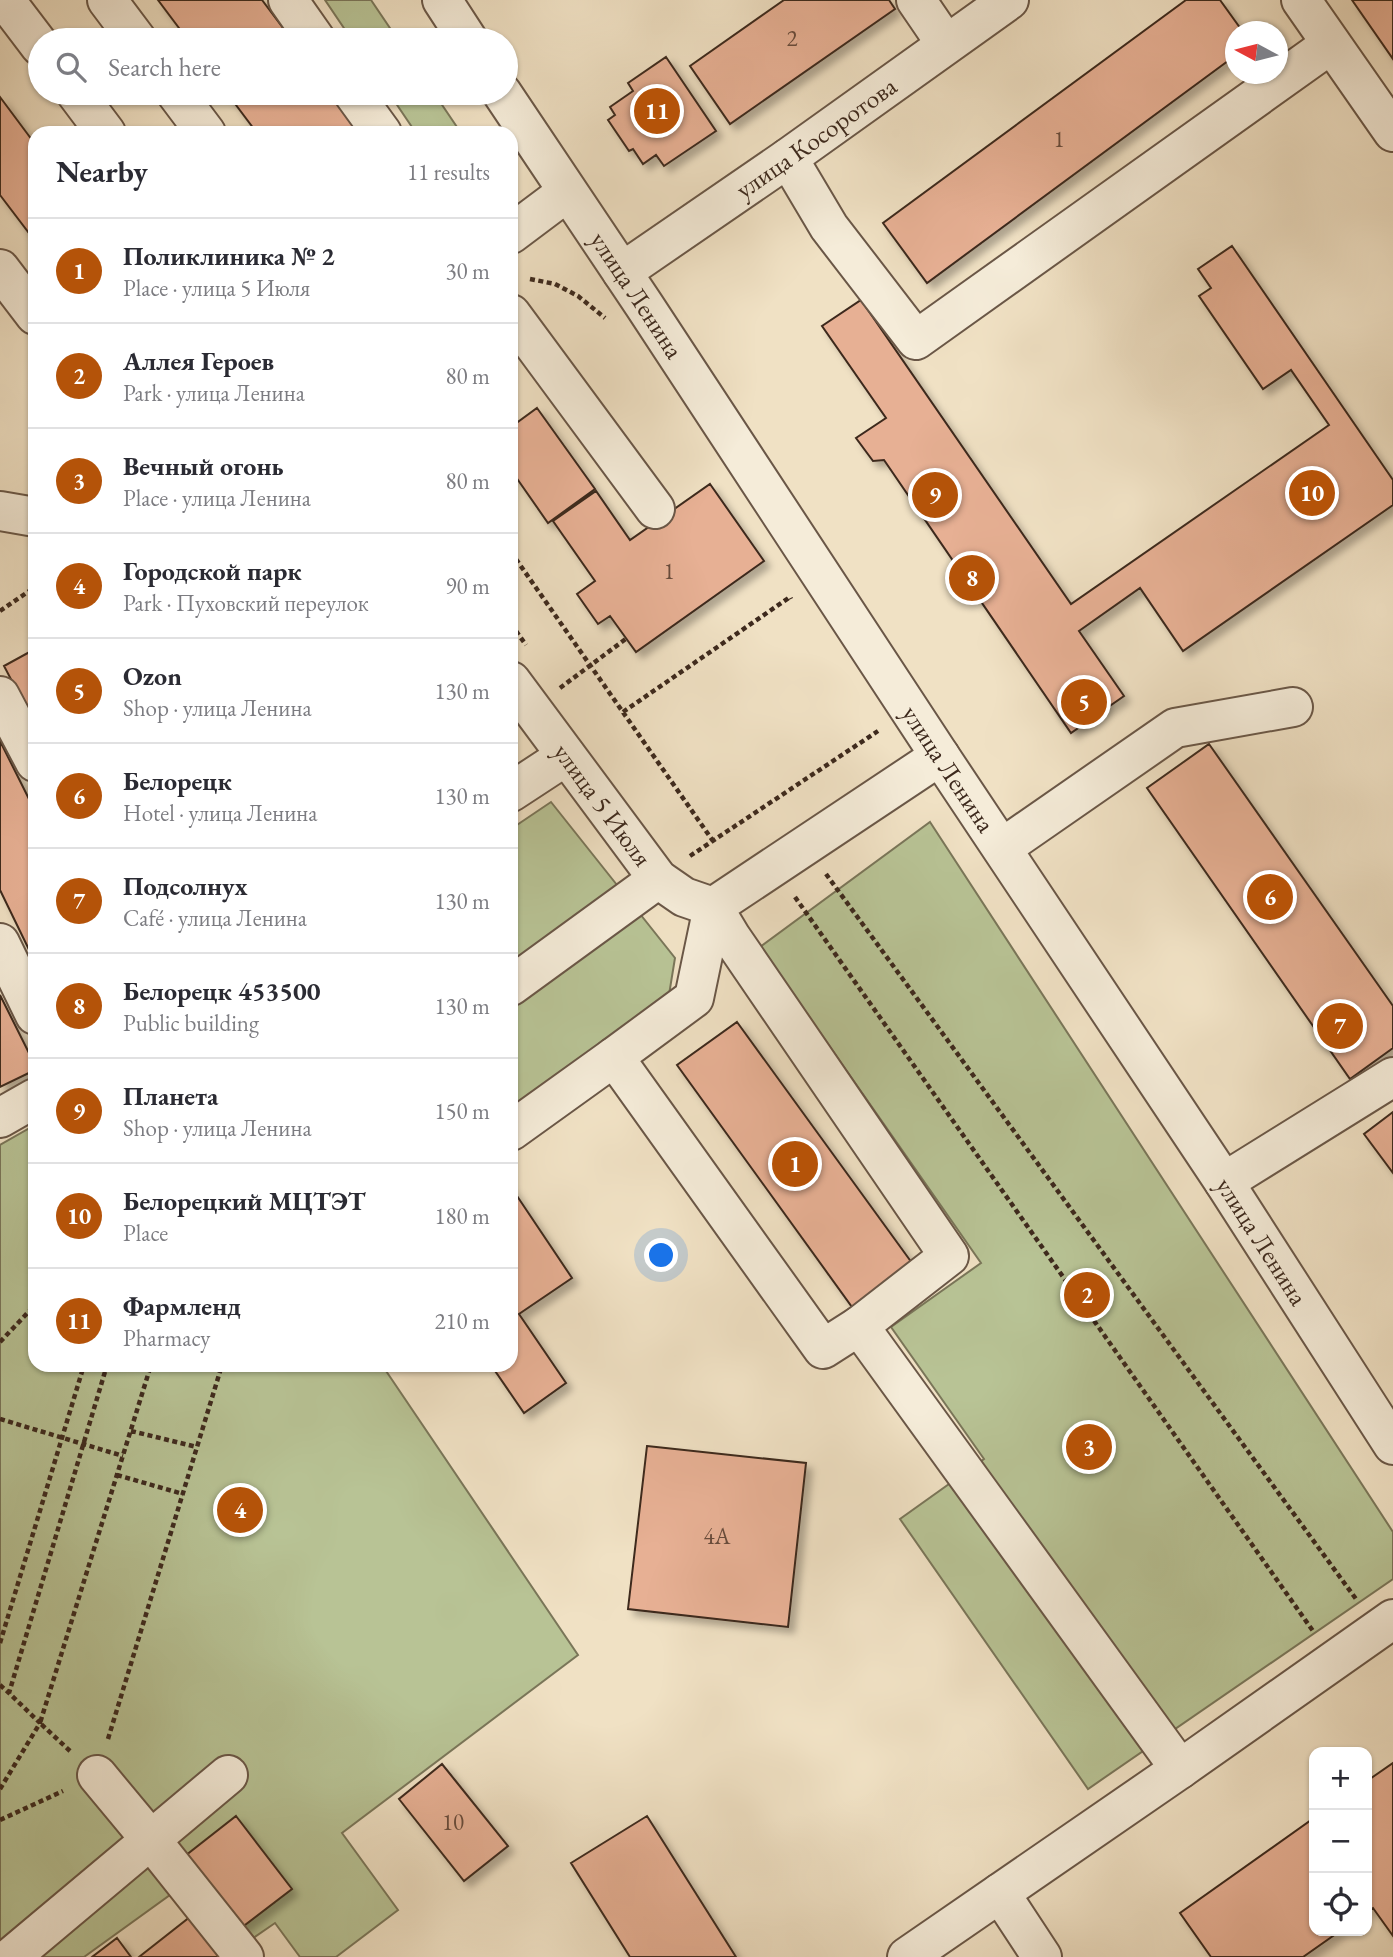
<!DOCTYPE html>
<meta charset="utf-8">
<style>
body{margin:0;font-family:"EB Garamond",serif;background:#f2f2f3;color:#2b2b33}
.controls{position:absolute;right:21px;bottom:21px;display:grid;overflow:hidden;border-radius:14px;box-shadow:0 2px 5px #0004}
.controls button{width:63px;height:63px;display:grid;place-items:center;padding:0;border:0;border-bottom:2px solid #e1e1e2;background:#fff;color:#2b2b33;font:35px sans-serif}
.compass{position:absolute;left:1225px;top:21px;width:63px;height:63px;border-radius:50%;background:#fff;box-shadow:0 2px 5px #0004;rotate:277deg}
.you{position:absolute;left:662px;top:1256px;width:24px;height:24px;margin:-18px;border:5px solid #fff;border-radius:50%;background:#1a73e8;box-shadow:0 0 0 10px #1a73e833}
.badge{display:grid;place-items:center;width:46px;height:46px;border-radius:50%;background:#b45309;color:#fff;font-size:23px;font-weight:700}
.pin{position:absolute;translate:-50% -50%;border:4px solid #fff;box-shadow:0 2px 7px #0006}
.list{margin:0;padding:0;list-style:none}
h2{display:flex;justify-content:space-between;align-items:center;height:91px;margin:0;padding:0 28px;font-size:30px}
h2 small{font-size:23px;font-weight:400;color:#7c7c81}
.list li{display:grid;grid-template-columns:46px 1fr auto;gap:21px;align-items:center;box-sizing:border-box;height:105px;padding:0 28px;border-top:2px solid #e1e1e2}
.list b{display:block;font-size:26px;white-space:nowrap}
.list p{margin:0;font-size:23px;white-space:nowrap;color:#7c7c81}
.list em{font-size:23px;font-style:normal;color:#7c7c81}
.icon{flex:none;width:38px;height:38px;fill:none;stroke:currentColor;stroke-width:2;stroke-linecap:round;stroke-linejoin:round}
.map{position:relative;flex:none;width:1393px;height:1957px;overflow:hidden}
.search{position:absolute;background:#fff;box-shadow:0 2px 5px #0004;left:28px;top:28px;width:490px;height:77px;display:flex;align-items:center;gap:18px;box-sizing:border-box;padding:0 24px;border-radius:38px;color:#7c7c81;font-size:26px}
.panel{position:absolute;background:#fff;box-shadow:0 2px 5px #0004;left:28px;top:126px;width:490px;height:1246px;border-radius:21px}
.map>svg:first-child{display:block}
.green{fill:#b8c395;stroke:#7a7659;stroke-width:2}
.building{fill:#e7b094;stroke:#3d291d;stroke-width:2;filter:url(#shadow)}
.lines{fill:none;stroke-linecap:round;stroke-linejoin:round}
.minor-casing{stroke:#6a5747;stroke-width:42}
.path{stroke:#3d291d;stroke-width:4.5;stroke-dasharray:5 3.5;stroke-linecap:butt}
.minor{stroke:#f5ecd9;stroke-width:38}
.labels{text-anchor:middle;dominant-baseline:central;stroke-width:5;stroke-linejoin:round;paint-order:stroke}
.number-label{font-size:23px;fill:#684b3b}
.street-label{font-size:26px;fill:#3d291d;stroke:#f5ecd9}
</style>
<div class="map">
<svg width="1393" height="1957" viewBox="0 0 1393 1957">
<defs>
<filter id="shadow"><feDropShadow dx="6" dy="6" stdDeviation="3.5" flood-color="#0004"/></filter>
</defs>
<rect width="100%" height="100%" fill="#f0e1c4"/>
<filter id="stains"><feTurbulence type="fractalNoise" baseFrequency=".00286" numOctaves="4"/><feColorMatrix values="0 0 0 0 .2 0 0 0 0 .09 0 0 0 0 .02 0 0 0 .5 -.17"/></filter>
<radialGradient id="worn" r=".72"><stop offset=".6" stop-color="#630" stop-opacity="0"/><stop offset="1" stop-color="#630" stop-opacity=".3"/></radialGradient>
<path class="green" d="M325 0H371L398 40H352Z
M389 93H434L461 133H416Z
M551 802 675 958 667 1007 511 1119V829Z
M930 822 1393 1532V1579L1088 1789 900 1519 984 1459 891 1327 981 1263 760 947Z
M35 1125V1365H382L578 1655 342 1833 398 1910 336 1957H300L275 1923 246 1943 195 1877 84 1957H0V1145Z"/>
<path class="building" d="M158 0H262L292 40H188Z
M784 0H889L895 9 730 124 690 66Z
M1186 0H1220L1243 32H1236V55L927 283 883 223Z
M1352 0H1393V59Z
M666 57 716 131 664 166 656 155 643 164 633 149 629 151 608 120 615 115 610 107 633 91 628 83Z
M227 93H332L362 133H257Z
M0 97 35 144V241L0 195Z
M1232 246 1393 480V505L1183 651 1140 588 1079 631 1124 696 1071 733 884 460 873 461 856 438 886 418 822 326 861 300 1071 604 1329 425 1291 370 1263 389 1199 296 1211 288 1198 269Z
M537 408 595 489 548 523 511 470V427Z
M710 484 764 561 636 652 610 616 598 624 577 594 595 581 553 521 596 491 630 540Z
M35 649V725L4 666Z
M0 741 35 811V962L0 890Z
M1209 744 1393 1006V1048L1350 1079 1147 788Z
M0 995 35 1065V1070L0 1087Z
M737 1022 912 1263 852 1307 677 1065Z
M1393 1112V1173L1364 1134Z
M511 1187 572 1278 519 1314 566 1383 524 1413 491 1365H511Z
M647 1446 806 1463 788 1627 628 1609Z
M1393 1763V1936L1373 1908 1367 1912V1781Z
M442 1764 508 1846 464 1881 399 1799Z
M236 1816 292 1889 241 1928 185 1856Z
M647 1816 736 1957H630L571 1863Z
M1314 1818V1931H1340L1303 1957H1211L1180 1913Z
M195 1913 229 1957H139Z
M117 1938 131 1957H92Z"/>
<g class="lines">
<g class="minor-casing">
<g id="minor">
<path d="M5 0 40 46"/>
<path d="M107 0 137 40"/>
<path d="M288 0 316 40"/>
<path d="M442 0 468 40"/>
<path d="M916 0 946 44"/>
<path d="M1301 0 1393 132"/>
<path d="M76 93 106 133"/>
<path d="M176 93 206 133"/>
<path d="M353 93 382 133"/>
<path id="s1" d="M502 93 644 305 940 756 1224 1182 1393 1445"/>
<path d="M788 158 829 227 916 340 1331 44"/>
<path d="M511 234 567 192"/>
<path d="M0 269 35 315"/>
<path id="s2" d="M622 272 788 158 1009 0"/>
<path d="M511 314 655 509"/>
<path d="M0 511 35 517"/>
<path id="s3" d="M511 681 658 879 684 897 713 907"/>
<path d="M0 696 35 762"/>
<path d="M511 792 566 756"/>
<path d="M1002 848 1175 728 1293 707"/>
<path d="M713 907 731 937 949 1256 859 1326 823 1349 614 1057 694 998 713 907 940 756"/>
<path d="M0 943 35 1015"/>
<path d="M511 986 658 879"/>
<path d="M0 1118 35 1098"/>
<path d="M511 1131 614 1057"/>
<path d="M1224 1182 1393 1077"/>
<path d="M859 1326 1180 1769"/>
<path d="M97 1775 151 1840 244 1957"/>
<path d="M1000 1893 1042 1957"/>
<path d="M11 1957 228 1775"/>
<path d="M907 1957 1180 1769 1393 1619"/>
</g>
</g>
<path class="path" d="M530 279 555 284 578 296 605 318
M511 552 713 841
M0 611 35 587
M511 624 526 645
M560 688 627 638
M623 712 790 597 791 599
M690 856 878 731
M826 874 1356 1599
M795 897 1313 1631
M0 1342 35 1305
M0 1419 123 1456
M131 1431 197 1447
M117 1475 183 1494
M0 1643 84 1365
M0 1685 9 1693
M108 1739 222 1365
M70 1751 40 1723 151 1365
M0 1789 40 1723 9 1693 107 1365
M0 1820 63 1791"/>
<use href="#minor" class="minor"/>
</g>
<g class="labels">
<g class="number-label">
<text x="792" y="38">2</text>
<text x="1059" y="139">1</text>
<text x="669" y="571">1</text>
<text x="717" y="1536">4А</text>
<text x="453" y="1822">10</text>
</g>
<g class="street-label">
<text stroke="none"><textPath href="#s2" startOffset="236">улица Косоротова</textPath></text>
<text stroke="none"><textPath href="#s1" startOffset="243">улица Ленина</textPath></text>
<text stroke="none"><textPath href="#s1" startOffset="810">улица Ленина</textPath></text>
<text stroke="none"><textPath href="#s3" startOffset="154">улица 5 Июля</textPath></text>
<text stroke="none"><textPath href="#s1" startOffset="1377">улица Ленина</textPath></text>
</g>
</g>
<rect width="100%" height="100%" filter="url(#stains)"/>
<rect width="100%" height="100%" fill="url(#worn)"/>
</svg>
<div class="controls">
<button>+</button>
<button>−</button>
<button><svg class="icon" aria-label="locate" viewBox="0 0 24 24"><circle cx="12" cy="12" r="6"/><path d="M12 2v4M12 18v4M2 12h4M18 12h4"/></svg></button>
</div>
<svg class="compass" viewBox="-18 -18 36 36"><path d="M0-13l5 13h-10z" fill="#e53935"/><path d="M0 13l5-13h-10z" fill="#7c7c81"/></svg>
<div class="you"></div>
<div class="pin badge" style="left:795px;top:1164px">1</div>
<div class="pin badge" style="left:1087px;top:1295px">2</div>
<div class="pin badge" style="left:1089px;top:1447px">3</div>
<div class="pin badge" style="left:240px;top:1510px">4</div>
<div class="pin badge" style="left:1084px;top:702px">5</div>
<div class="pin badge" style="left:1270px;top:897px">6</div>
<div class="pin badge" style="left:1340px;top:1026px">7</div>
<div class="pin badge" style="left:972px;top:578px">8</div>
<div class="pin badge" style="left:935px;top:495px">9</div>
<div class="pin badge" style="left:1312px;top:493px">10</div>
<div class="pin badge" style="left:657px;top:111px">11</div>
<div class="search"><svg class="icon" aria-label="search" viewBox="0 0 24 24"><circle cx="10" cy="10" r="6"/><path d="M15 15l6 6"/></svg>Search here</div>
<section class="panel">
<h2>Nearby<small>11 results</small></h2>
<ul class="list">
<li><span class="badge">1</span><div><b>Поликлиника № 2</b><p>Place · улица 5 Июля</p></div><em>30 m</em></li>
<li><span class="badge">2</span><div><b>Аллея Героев</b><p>Park · улица Ленина</p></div><em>80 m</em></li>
<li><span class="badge">3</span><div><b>Вечный огонь</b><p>Place · улица Ленина</p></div><em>80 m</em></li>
<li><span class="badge">4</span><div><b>Городской парк</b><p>Park · Пуховский переулок</p></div><em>90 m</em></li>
<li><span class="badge">5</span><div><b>Ozon</b><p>Shop · улица Ленина</p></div><em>130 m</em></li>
<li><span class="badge">6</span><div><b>Белорецк</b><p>Hotel · улица Ленина</p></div><em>130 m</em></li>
<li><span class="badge">7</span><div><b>Подсолнух</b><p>Café · улица Ленина</p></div><em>130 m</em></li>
<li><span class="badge">8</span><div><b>Белорецк 453500</b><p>Public building</p></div><em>130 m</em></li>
<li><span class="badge">9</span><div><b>Планета</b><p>Shop · улица Ленина</p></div><em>150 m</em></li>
<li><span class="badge">10</span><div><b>Белорецкий МЦТЭТ</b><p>Place</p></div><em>180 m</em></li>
<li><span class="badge">11</span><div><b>Фармленд</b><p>Pharmacy</p></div><em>210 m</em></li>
</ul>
</section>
</div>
